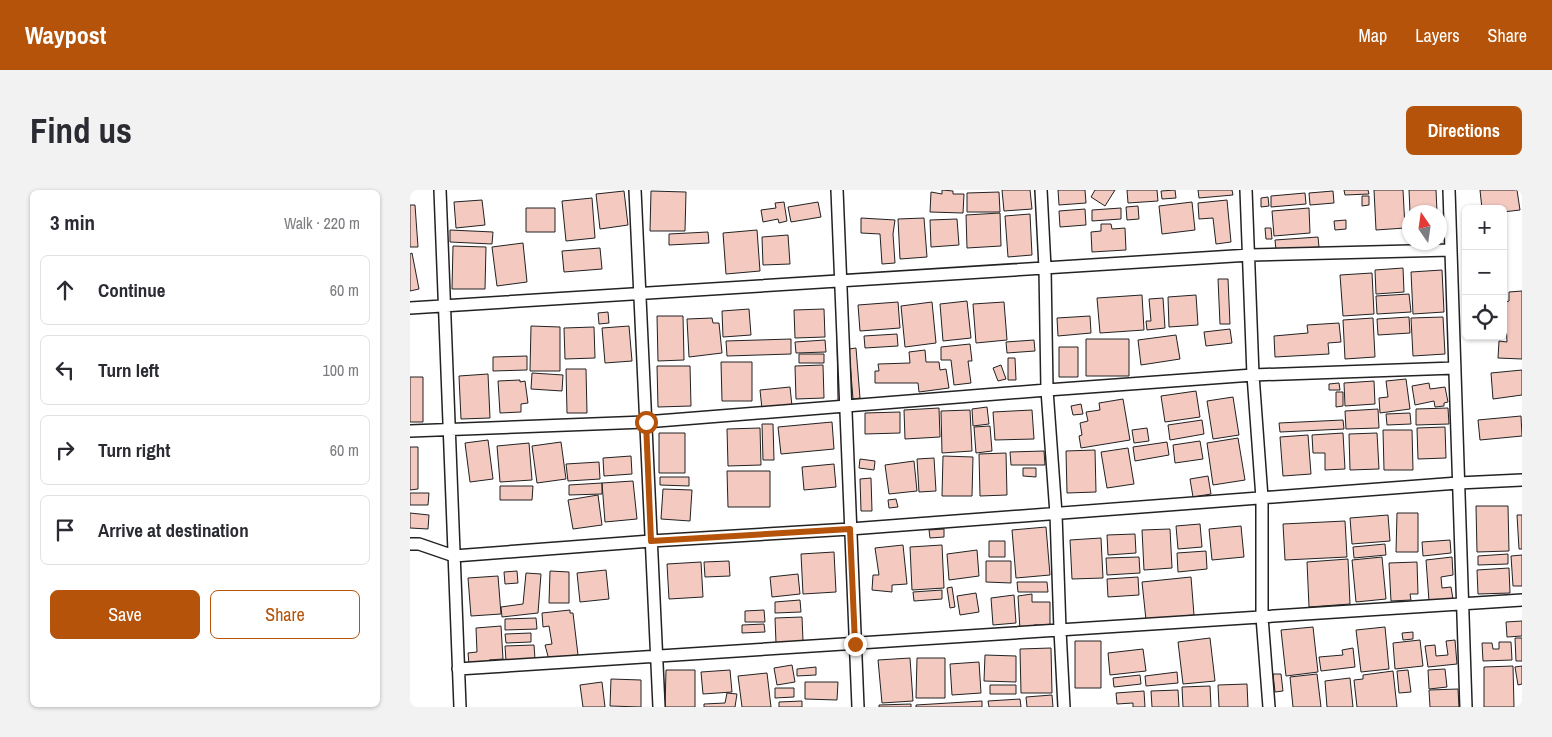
<!DOCTYPE html>
<meta charset="utf-8">
<style>
body{margin:0;font-family:"Archivo Narrow",sans-serif;background:#f2f2f3;color:#2b2b33}
.controls{position:absolute;right:15px;top:15px;display:grid;overflow:hidden;border-radius:8px;box-shadow:0 1px 4px #0004}
.controls button{width:45px;height:45px;display:grid;place-items:center;padding:0;border:0;border-bottom:1px solid #e1e1e2;background:#fff;color:#2b2b33;font:25px sans-serif}
.compass{position:absolute;left:992px;top:15px;width:45px;height:45px;border-radius:50%;background:#fff;box-shadow:0 1px 4px #0004;rotate:347deg}
.stop{position:absolute;width:15px;height:15px;margin:-11px;border:4px solid #b45309;border-radius:50%;background:#fff}
.stop.end{background:#b45309;border-color:#fff;box-shadow:0 1px 5px #0008}
.list{margin:0;padding:0;list-style:none}
h2{display:flex;justify-content:space-between;align-items:center;height:65px;margin:0;padding:0 20px;font-size:21px}
h2 small{font-size:16px;font-weight:400;color:#7c7c81}
.list li{display:grid;grid-template-columns:32px 1fr auto;gap:15px;align-items:center;box-sizing:border-box;height:70px;margin:0 10px 10px;padding:0 10px;border:1px solid #e1e1e2;border-radius:8px}
.list b{display:block;font-size:19px;white-space:nowrap}
.list em{font-size:16px;font-style:normal;color:#7c7c81}
.actions{display:flex;gap:10px;padding:15px 20px}
.actions a{flex:1;padding:11px 0;border:1px solid #b45309;border-radius:8px;text-align:center;font-size:18px;color:#b45309}
.actions .main{background:#b45309;color:#fff}
.icon{flex:none;width:28px;height:28px;fill:none;stroke:currentColor;stroke-width:2;stroke-linecap:round;stroke-linejoin:round}
.map{position:relative;flex:none;width:1112px;height:517px;overflow:hidden;border-radius:8px}
header{display:flex;align-items:center;gap:30px;box-sizing:border-box;height:70px;padding:0 25px;background:#b45309;color:#fff}
header strong{font-size:24px}
nav{display:flex;gap:28px;margin-inline-start:auto;font-size:18px}
.intro{display:flex;align-items:center;justify-content:space-between;box-sizing:border-box;height:120px;padding:0 30px}
h1{margin:0;font-size:35px}
.button{padding:12px 22px;border-radius:8px;background:#b45309;color:#fff;font-size:18px;font-weight:700}
main{display:flex;gap:30px;padding:0 30px}
aside{flex:1;background:#fff;border-radius:8px;box-shadow:0 1px 4px #0004}
.map>svg:first-child{display:block}
.building{fill:#f3c9c0;stroke:#222}
.lines{fill:none;stroke-linecap:round;stroke-linejoin:round}
.street-casing{stroke:#222;stroke-width:14}
.street{stroke:#fff;stroke-width:11}
.route{stroke:#b45309;stroke-width:6}
</style>
<header>
<strong>Waypost</strong>
<nav><a>Map</a><a>Layers</a><a>Share</a></nav>
</header>
<div class="intro"><h1>Find us</h1><a class="button">Directions</a></div>
<main>
<aside>
<h2>3 min<small>Walk · 220 m</small></h2>
<ul class="list">
<li><svg class="icon" aria-label="ahead" viewBox="0 0 24 24"><path d="M12 20V5M6 11l6-6 6 6"/></svg><div><b>Continue</b></div><em>60 m</em></li>
<li><svg class="icon" aria-label="left" viewBox="0 0 24 24"><path d="M17 20v-9H6M10 6l-5 5 5 5"/></svg><div><b>Turn left</b></div><em>100 m</em></li>
<li><svg class="icon" aria-label="right" viewBox="0 0 24 24"><path d="M7 20v-9h11M14 6l5 5-5 5"/></svg><div><b>Turn right</b></div><em>60 m</em></li>
<li><svg class="icon" aria-label="arrive" viewBox="0 0 24 24"><path d="M6 21V4h12l-3 4 3 4H6"/></svg><div><b>Arrive at destination</b></div></li>
</ul>
<div class="actions"><a class="main">Save</a><a>Share</a></div>
</aside>
<div class="map">
<svg width="1112" height="517" viewBox="0 0 1112 517">
<rect width="100%" height="100%" fill="#fff"/>
<path class="building" d="M532 0 543 1V4H554L553 23 520 22 521 2 532 4Z
M592 0H620L622 19 594 21Z
M648 0H675L676 13 649 15Z
M685 0H705L695 16 681 7Z
M717 0H747L748 11 718 13Z
M765 0 766 8 752 9 751 1Z
M788 0H822L823 5 789 8Z
M934 0H958L959 4 935 5Z
M964 0H993L995 38 966 40Z
M999 0H1026L1027 22H1000Z
M1070 0H1107L1110 20 1093 22V19H1072Z
M214 1 218 35 190 39 186 4Z
M241 1 276 2 275 41H240Z
M923 1 924 13 900 15 899 3Z
M589 2 590 22H557V3Z
M895 3 896 14 861 17V6Z
M952 6H959V15L952 16Z
M858 7 859 16 851 17V8Z
M182 8 185 48 156 51 152 11Z
M72 10 75 35 46 38 44 12Z
M817 10 821 52 806 54 803 28 789 29 788 13Z
M374 12 377 31 369 33 368 29 353 32 351 20 366 18 365 13Z
M408 12 411 27 381 32 378 17Z
M782 12 785 40 752 44 749 16Z
M0 15H5L8 57H0Z
M728 16 729 29 717 30 716 17Z
M116 18H145V42H116Z
M711 18V29L682 31V20Z
M899 18 900 43 864 46 862 21Z
M675 19 676 35 650 37 649 21Z
M590 23 591 56 557 58 556 25Z
M620 24 622 65 598 67 595 26Z
M451 28 485 30 483 44 485 73 472 74 470 44 451 43Z
M514 28 517 67 490 69 488 29Z
M547 29 549 55 521 57 520 30Z
M936 30V39L925 40 924 31Z
M691 34H701L702 39 715 38 716 60 682 62 681 42 691 41Z
M855 38H861L862 49H856Z
M40 40 83 42 82 54 40 52Z
M347 40 350 81 316 84 313 43Z
M298 42 299 53 259 55V44Z
M378 45 380 74 353 75 352 47Z
M908 47 909 57 866 60 865 50Z
M113 53 117 92 87 96 82 57Z
M43 56 76 57 75 99H42Z
M190 58 192 79 154 82 152 61Z
M2 63 9 99 0 101V64Z
M993 78 994 102 966 104 965 80Z
M1032 80 1034 122 1003 124 1001 82Z
M962 83 964 124 933 126 930 85Z
M808 89H818L820 134H810Z
M1112 101V169L1088 168 1089 151 1097 152 1095 112 1099 111V102Z
M999 104 1001 122 967 124 966 106Z
M732 105 734 140 690 143 687 108Z
M786 105 788 135 759 137 758 107Z
M753 108 755 138 737 140 736 131H741L739 109Z
M557 111 561 148 533 151 530 114Z
M488 112 490 138 450 141 448 115Z
M522 112 526 153 495 157 491 116Z
M594 112 597 150 566 153 563 114Z
M339 119 341 145 313 147 312 121Z
M414 119 415 147 385 148 384 120Z
M198 122 199 133 189 134 188 123Z
M247 126H273L274 170 248 171Z
M680 126 681 143 648 146 647 128Z
M999 127 1000 143 968 145 967 129Z
M1033 127 1035 164 1003 166 1001 128Z
M302 128 303 133H309L312 163 279 167 277 129Z
M963 128 965 167 935 169 933 130Z
M929 133 931 152 918 153 919 164 865 167 864 146 898 143 897 135Z
M121 136 150 137V181H120Z
M219 136 222 171 195 173 192 138Z
M184 137 185 168 155 169 154 138Z
M820 139 822 153 796 156 794 142Z
M487 144 488 156 455 158 454 146Z
M766 145 770 169 731 175 728 150Z
M381 149V164L317 166 316 151Z
M427 149H432L433 212H428Z
M676 149H719V186H676Z
M415 150 416 162 386 163 385 152Z
M624 150 625 161 597 163 596 152Z
M560 154 562 171H558L561 193 544 195 541 170H531V157Z
M649 157H668V187H649Z
M446 158 450 208 443 209 439 159Z
M515 160 516 172H529L530 180 536 179 539 198 509 202 508 193H465V181H469L468 174 500 173 499 162Z
M389 164H414V173H389Z
M117 166V180L83 181V167Z
M598 168H605L606 190H598Z
M311 172H342V211H312Z
M413 175 414 208 386 209 385 176Z
M591 175 596 189 588 191 583 178Z
M247 176H280L281 216 248 217Z
M156 179H176L177 223H157Z
M1112 180V205L1083 209 1081 183Z
M122 183 153 185 152 201 121 199Z
M78 184 80 228 51 229 49 186Z
M0 187H13V232H0Z
M996 189 1000 219 970 223 969 208 978 207 976 191Z
M110 190V192L115 191 118 213 111 214V222L90 223 88 191Z
M964 191 965 214 935 216 934 193Z
M929 193 930 200H919V194Z
M1019 193 1020 199 1035 197 1038 212 1034 213V216L1025 217 1024 211 1005 215 1002 196Z
M380 197 382 216 352 219 350 200Z
M786 201 790 227 755 232 751 206Z
M926 202H933V216L926 217Z
M823 207 829 245 803 249 797 211Z
M713 209 720 250 671 258 669 246 672 245 670 233 678 231 676 222 690 220 689 213Z
M671 214 673 224 663 225 661 216Z
M577 217 579 234 563 236 562 219Z
M529 218 530 247 495 249 494 220Z
M1038 218 1039 234 1006 235V219Z
M968 219 969 238 936 239 935 221Z
M560 220 562 261 532 263 531 221Z
M622 220 624 249 585 250 583 222Z
M490 222V243L455 244V223Z
M1000 223 1001 234 977 235 976 224Z
M1111 226 1112 246 1070 250 1068 230Z
M792 230 794 244 760 250 758 235Z
M933 230 934 239 870 242 869 233Z
M422 232 424 259 371 264 368 237Z
M352 234H363L364 270H353Z
M580 236 582 261 566 263 564 237Z
M1035 237 1036 268 1008 269 1007 238Z
M350 238 351 275 318 276 317 239Z
M737 238 739 251 724 253 722 240Z
M973 240H1002L1003 280H974Z
M249 243H275V283H249Z
M933 243 935 279 915 280V263H903L902 245Z
M967 243 969 279 940 280 939 244Z
M898 245 901 284 873 286 870 247Z
M828 248 835 290 803 295 797 253Z
M78 250 83 289 60 292 55 253Z
M790 251 793 269 765 273 763 255Z
M151 252 156 289 127 293 122 256Z
M757 252 759 265 725 271 723 257Z
M119 253 122 290 90 292 87 256Z
M0 257H8V299L0 300Z
M718 258 724 294 697 298 691 262Z
M685 260 686 302 657 303 656 261Z
M634 261 635 275H601L600 262Z
M596 263 597 305 570 306 569 264Z
M221 266 222 284 194 286 193 268Z
M533 266 563 267 562 306H532Z
M524 268 526 301 509 302 507 269Z
M450 269 465 271 464 280 449 278Z
M504 271 507 301 479 304 475 275Z
M189 272 190 289 158 291 156 274Z
M424 274 426 297 394 300 392 277Z
M613 278H626V287L613 286Z
M317 281H360V317H318Z
M798 286 801 304 783 307 780 289Z
M250 287H279V296L250 295Z
M461 288 462 321H451L450 289Z
M223 291 227 329 195 332 192 293Z
M192 293V304L159 305V295Z
M90 296H123L122 310H90Z
M253 299 282 300 280 331 251 329Z
M0 303H19L18 315H0Z
M188 305 192 335 163 339 158 310Z
M486 309 488 317 479 318 478 310Z
M1066 316H1098L1099 361 1067 362Z
M0 323 19 325 18 339 0 338Z
M987 323H1008V362H986Z
M978 325 980 351 942 354 940 328Z
M1107 325H1112V359H1109Z
M935 331 937 367 875 370 873 334Z
M790 334 792 357 768 359 766 336Z
M831 336 834 367 802 370 799 339Z
M636 337 640 385 606 388 602 340Z
M534 339V347L520 348 519 340Z
M760 339 762 378 734 380 732 340Z
M725 344 726 363 698 365 697 345Z
M691 348 693 388 662 389 660 350Z
M1040 350 1041 363 1013 366 1012 352Z
M579 351H595V367H579Z
M975 354 976 365 944 368 943 357Z
M493 355 497 394 482 395V402L462 400 463 385H469L465 358Z
M532 355 534 398 502 400 500 357Z
M567 360 569 386 539 390 537 364Z
M796 361 797 379 768 382 767 363Z
M424 362 426 402 393 404 391 364Z
M1098 364V374L1068 375V366Z
M1112 365V396H1103L1101 366Z
M729 367 730 383 697 385 696 368Z
M972 367 976 409 946 412 942 370Z
M1042 367 1043 385 1031 387 1032 398 1041 397 1043 409 1019 411 1016 370Z
M938 369 940 414 899 417 897 372Z
M319 371 320 386 295 387 294 372Z
M576 371H601V393L576 392Z
M291 372 293 407 259 409 257 374Z
M1007 372 1008 404H1000L1001 410 981 411 979 373Z
M1099 378 1100 403 1068 404 1067 380Z
M196 380 199 409 170 412 167 383Z
M107 381 108 393 95 394 94 382Z
M140 381 159 382V413H139Z
M116 383 131 384 128 423 92 427 91 417 113 414Z
M388 384 390 404 362 407 360 387Z
M88 386 91 424 61 426 58 388Z
M728 387 729 405 698 407 697 389Z
M781 387 784 425 736 430 732 392Z
M607 392H637L638 402H608Z
M542 397 545 417 540 418 537 398Z
M532 400V409L504 411 503 402Z
M566 403 569 422 550 425 547 406Z
M622 404V412H640V435H624L625 439 610 440 608 406Z
M604 405 606 433 583 435 581 408Z
M390 410 391 422 365 423V412Z
M160 420V423H163L168 465 139 470 135 455 142 454 139 436 133 437 132 423Z
M354 420 355 432H335V421Z
M392 427 393 451 366 453 365 428Z
M126 428 127 439 95 440V429Z
M1112 431V446L1097 447 1096 432Z
M354 434 355 442 332 443V435Z
M91 436 93 469 79 470 80 473 59 474 58 463 67 462 66 438Z
M903 437 908 482 876 486 871 440Z
M975 437 979 479 951 482 946 440Z
M1003 442V449L993 450 992 443Z
M121 443V452L96 453 95 444Z
M800 448 805 491 773 494 768 452Z
M1105 448H1112V471H1106Z
M1010 450 1013 476 985 479 983 453Z
M1045 450 1047 474 1018 477 1015 456 1025 455 1026 466 1038 465 1036 451Z
M665 451H691V498H665Z
M1089 452H1101L1102 470 1073 471 1072 453H1082L1083 459H1089Z
M124 455 125 469 96 471 95 456Z
M641 458 642 503H611L610 459Z
M943 458 945 477 911 481 909 467 933 465 932 460Z
M733 459 736 481 700 485 698 463Z
M575 465 606 466V492L574 491Z
M500 468 503 511 472 513 468 470Z
M507 468H535V508H506Z
M569 472 571 503 542 505 540 474Z
M382 475 385 492 367 495 364 478Z
M1103 476 1104 517H1074V477Z
M1112 476V494L1108 495 1105 477Z
M406 477V485L387 486V479Z
M1035 479 1037 497 1019 499 1018 480Z
M256 480H285V517H255Z
M320 480 322 502 293 504 291 482Z
M998 480 1001 502 989 503 987 481Z
M983 481 987 517H947L944 490 953 489V485Z
M767 482 768 493 736 496 735 486Z
M357 483 361 517H332L328 486Z
M863 484H871L873 501 865 502Z
M907 484 911 517H883L880 487Z
M730 485 731 494 704 497 703 488Z
M940 488 943 517H917L915 491Z
M201 489 231 490V517L200 516Z
M192 492 195 517H173L170 495Z
M395 492H428L427 510 395 509Z
M837 494 838 517H809L808 495Z
M580 495H606V504H580Z
M800 496 801 517H773L772 497Z
M365 498H384V507L365 508Z
M1048 499 1049 517H1020L1019 500Z
M768 500 769 517H742L741 501Z
M734 501 735 517H723V513L707 514 706 503Z
M317 503 327 504 325 517H294V514L315 513Z
M642 505 643 517H617L616 507Z
M610 509 611 517H579L578 511Z
M392 511V517H369V512Z
M572 511V517H506V515Z
M501 514V517H469V515Z"/>
<g class="lines">
<g class="street-casing">
<path id="street" d="M30 0 50 517
M225 0 249 517
M427 0 448 517
M631 0 635 78 637 200 646 324 650 440 654 517
M836 0 843 185 852 308V427L859 517
M1039 0 1056 517
M0 118 840 65 1041 60
M0 241 235 232 637 200 843 185 1045 178
M0 354H9L44 366 241 351 440 339 1048 293 1112 290
M48 479 1112 410"/>
</g>
<use href="#street" class="street"/>
</g>
<g class="lines">
<path class="route" d="M236 232 241 351 440 339 445 454"/>
</g>
</svg>
<div class="controls">
<button>+</button>
<button>−</button>
<button><svg class="icon" aria-label="locate" viewBox="0 0 24 24"><circle cx="12" cy="12" r="6"/><path d="M12 2v4M12 18v4M2 12h4M18 12h4"/></svg></button>
</div>
<svg class="compass" viewBox="-18 -18 36 36"><path d="M0-13l5 13h-10z" fill="#e53935"/><path d="M0 13l5-13h-10z" fill="#7c7c81"/></svg>
<div class="stop" style="left:236px;top:232px"></div>
<div class="stop end" style="left:445px;top:454px"></div>
</div>
</main>
